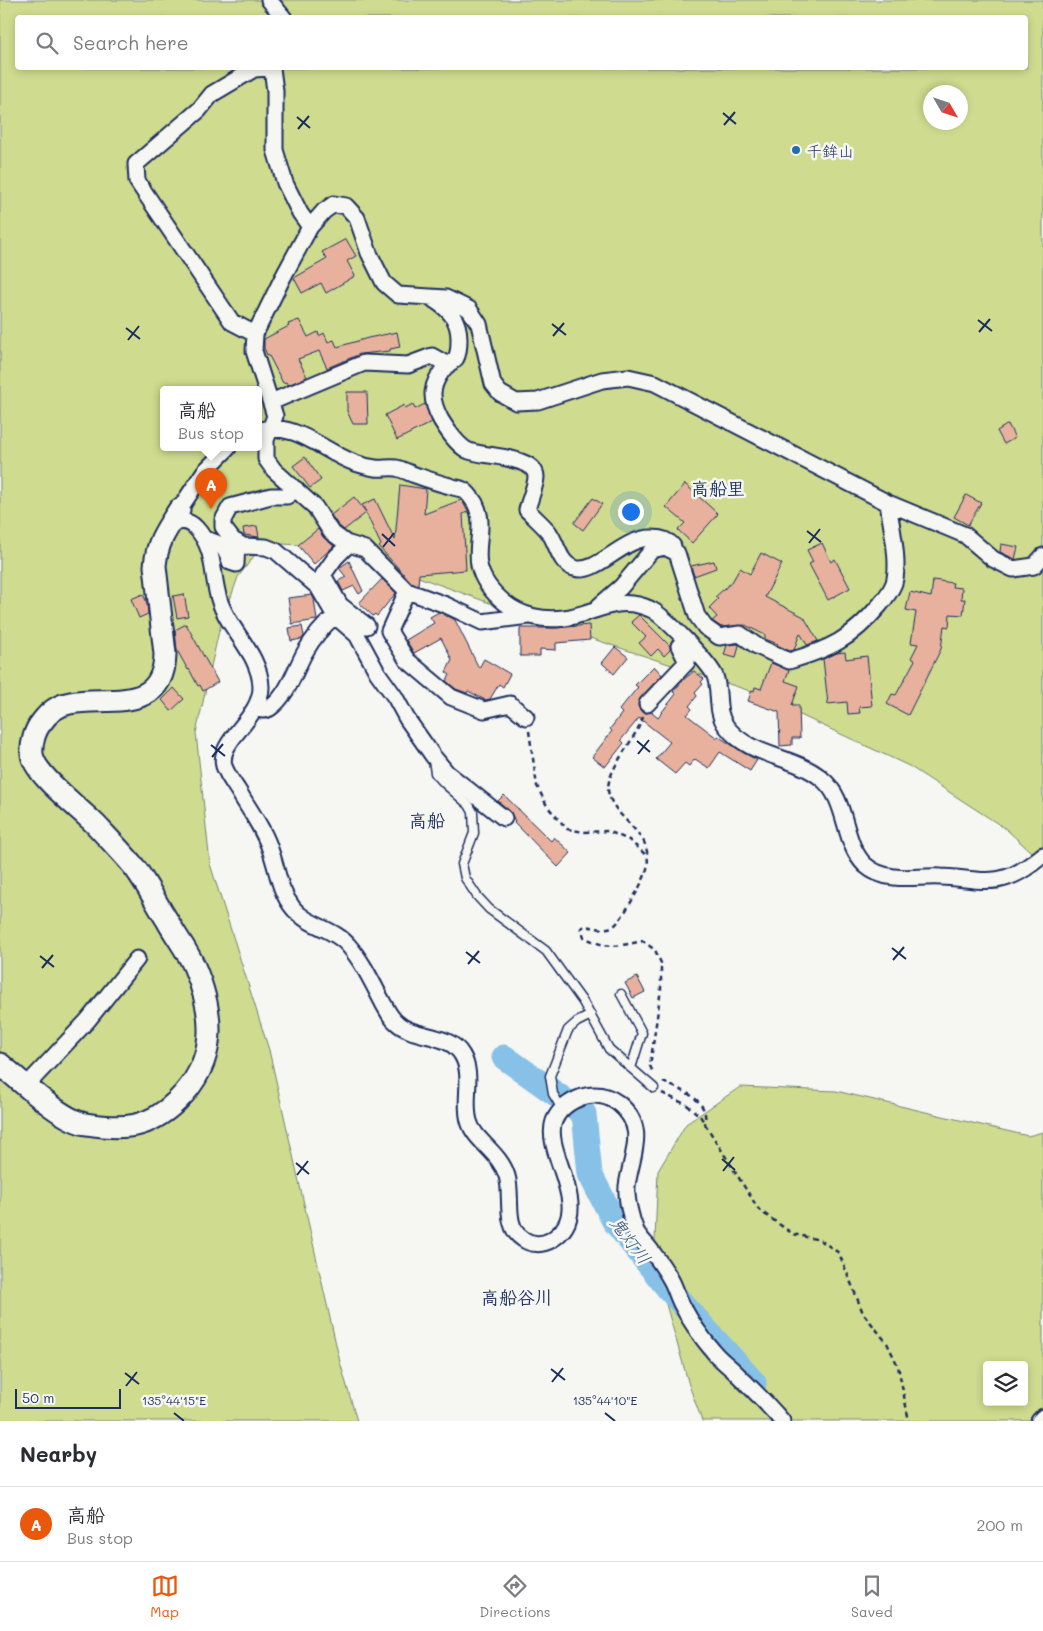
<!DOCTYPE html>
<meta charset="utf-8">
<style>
body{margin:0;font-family:Mali,"Klee One",sans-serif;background:#f7f7f7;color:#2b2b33}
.controls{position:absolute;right:15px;bottom:15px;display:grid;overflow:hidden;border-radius:5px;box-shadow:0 2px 8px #0003}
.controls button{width:45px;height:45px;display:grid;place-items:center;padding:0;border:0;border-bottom:1px solid #e1e1e2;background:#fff;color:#2b2b33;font:25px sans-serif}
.compass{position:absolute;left:923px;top:85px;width:45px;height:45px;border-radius:50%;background:#fff;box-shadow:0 2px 8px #0003;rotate:129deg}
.scale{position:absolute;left:15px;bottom:12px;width:106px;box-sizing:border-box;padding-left:5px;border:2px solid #1b2f5e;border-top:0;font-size:14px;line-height:18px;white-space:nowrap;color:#1b2f5e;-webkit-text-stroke:4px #f6f6f2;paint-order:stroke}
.you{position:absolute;left:630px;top:511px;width:18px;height:18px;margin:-12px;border:4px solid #fff;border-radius:50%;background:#1a73e8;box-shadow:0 0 0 8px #1a73e833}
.badge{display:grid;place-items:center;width:32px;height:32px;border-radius:50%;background:#ea580c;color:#fff;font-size:16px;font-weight:700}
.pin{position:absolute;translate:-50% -41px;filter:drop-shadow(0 1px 2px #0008)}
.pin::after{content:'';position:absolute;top:26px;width:18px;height:15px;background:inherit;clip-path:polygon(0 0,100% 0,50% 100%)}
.popup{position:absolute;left:160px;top:386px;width:102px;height:65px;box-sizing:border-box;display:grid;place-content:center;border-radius:5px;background:#fff;filter:drop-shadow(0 1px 4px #0005);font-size:16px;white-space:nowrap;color:#7c7c81}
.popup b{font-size:19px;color:#2b2b33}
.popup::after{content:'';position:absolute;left:50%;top:100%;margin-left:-10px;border:10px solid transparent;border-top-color:#fff}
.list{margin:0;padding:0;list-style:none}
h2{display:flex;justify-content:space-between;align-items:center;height:65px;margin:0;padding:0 20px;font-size:21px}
h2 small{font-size:16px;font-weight:400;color:#7c7c81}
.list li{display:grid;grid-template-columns:32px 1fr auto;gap:15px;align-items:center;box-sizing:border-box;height:75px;padding:0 20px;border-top:1px solid #e1e1e2}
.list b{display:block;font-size:19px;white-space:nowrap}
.list p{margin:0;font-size:16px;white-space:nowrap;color:#7c7c81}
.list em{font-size:16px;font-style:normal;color:#7c7c81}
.icon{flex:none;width:28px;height:28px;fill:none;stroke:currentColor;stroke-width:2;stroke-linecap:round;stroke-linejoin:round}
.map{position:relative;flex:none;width:1043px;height:1421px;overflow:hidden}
.search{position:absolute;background:#fff;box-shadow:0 2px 8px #0003;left:15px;right:15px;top:15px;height:55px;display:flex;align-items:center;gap:12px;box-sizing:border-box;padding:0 18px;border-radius:5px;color:#7c7c81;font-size:19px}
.sheet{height:140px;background:#fff}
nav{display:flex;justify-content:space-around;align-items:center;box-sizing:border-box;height:70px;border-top:1px solid #e1e1e2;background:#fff;font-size:14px;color:#7c7c81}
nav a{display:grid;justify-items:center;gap:2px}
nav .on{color:#ea580c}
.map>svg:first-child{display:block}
.green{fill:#cfdb8e;stroke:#758576;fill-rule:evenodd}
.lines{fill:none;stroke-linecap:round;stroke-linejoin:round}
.river{stroke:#88c1e7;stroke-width:25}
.building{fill:#e8b19d;stroke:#1b2f5e}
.lane-casing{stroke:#1b2f5e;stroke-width:11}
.street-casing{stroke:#1b2f5e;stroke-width:19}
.secondary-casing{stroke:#1b2f5e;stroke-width:25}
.path{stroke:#1b2f5e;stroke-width:2.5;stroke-dasharray:5 4;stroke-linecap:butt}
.lane{stroke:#f6f6f2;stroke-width:8}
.street{stroke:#f6f6f2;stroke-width:15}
.secondary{stroke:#f6f6f2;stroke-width:21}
.ticks{fill:none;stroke:#1b2f5e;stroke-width:2}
.poi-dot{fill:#1f6fb2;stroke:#f6f6f2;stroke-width:2}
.labels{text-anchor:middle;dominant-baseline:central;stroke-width:5;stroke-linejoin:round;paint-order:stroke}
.poi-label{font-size:16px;fill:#1b2f5e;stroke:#f6f6f2;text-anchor:start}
.neighbourhood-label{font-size:18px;font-weight:bold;fill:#1b2f5e;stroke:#f6f6f2}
.water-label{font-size:18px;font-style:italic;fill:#365480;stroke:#f6f6f2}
.ticks-label{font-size:12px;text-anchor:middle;fill:#1b2f5e;stroke:#f6f6f2;stroke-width:5;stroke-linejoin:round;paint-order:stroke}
</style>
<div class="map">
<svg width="1043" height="1421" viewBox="0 0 1043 1421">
<rect width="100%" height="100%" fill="#f6f6f2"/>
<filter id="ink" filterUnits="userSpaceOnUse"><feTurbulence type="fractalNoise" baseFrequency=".02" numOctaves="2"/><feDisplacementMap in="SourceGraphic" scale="10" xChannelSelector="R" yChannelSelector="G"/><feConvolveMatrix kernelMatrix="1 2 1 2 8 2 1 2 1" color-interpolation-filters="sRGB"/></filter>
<g filter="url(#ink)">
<path class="green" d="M0 0H1043V863L1006 829 909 766 747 690 539 621 336 547 264 543 238 577 219 631 196 733 210 864 269 1050 340 1362 357 1421H0ZM18 18H1026V68H18ZM930 92H960V122H930ZM164 390H258V448H164Z
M740 1087 836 1091 1028 1136 1043 1132V1421H702L689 1385 654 1262 658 1171 686 1124ZM987 1365H1024V1402H987Z"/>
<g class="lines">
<path class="river" d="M504 1057 584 1114 590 1174 614 1221 667 1287 754 1383"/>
</g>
<path class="building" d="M346 239 356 256 347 261 355 276 326 293 321 283 302 293 294 278 327 259 322 252Z
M299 320 308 337 318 332 319 336 324 333 328 342 334 340 337 347 368 338 397 332 400 347 390 349V351L360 354 327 368 319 351 298 359 307 377 288 385 286 382 283 383 268 354 267 355 264 348V339L289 326 288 324Z
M347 392H367L368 424H353L347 411Z
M413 404 415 409 425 404 432 422 397 440 385 415 404 405 405 408Z
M1008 424 1015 438 1004 444 997 431Z
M305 457 321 480 310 488 293 466Z
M685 484 718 514 692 543 678 530 685 523 666 507Z
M400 485 426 489 424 514 461 500 463 502 468 512 463 514 466 570 419 574 418 585 412 583 379 547 381 545 366 513 344 530 338 525 331 515 354 497 366 512 362 505 375 499 395 540Z
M966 495 981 503 968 525 954 517Z
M593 498 602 504 583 530 574 523Z
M257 526 259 537 244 535 243 528Z
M318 529 323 537 334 546 314 564 298 545Z
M822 543 831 562 835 559 850 588 828 600 809 564 813 562 807 550Z
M1001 544 1018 547 1015 559 1000 552Z
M761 553 782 564 765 597 804 617 818 641 807 645 800 633 794 650 790 651 777 645 778 644 765 639V635L745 625 721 627 712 621 717 617 709 608 718 599 715 597 732 582 740 568 750 574Z
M349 561 363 591 359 594 354 586 343 591 338 581 346 577 339 568Z
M714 561 716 568 694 576 691 566Z
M382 579 396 593 377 616 375 614 373 616 359 603Z
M933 580 953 583 952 587 962 588 961 599H965L963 615 950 614 949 627 944 626 941 649 908 715 887 704 892 694 896 695 915 660 911 658 918 644 911 643 916 612 906 610 910 592 931 597Z
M143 594 147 603 148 614 139 618 131 599Z
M184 594 188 616 177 618 173 596Z
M312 595 314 599 317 620 292 624 288 598Z
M439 612 445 615 446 617 448 616 455 620 479 668 484 659 510 674 503 687 499 684 490 699 485 700 468 691 467 693 456 689 446 681 450 675 446 672 452 660 441 638 414 653 406 640 434 623 430 617Z
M639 615 670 646V650L664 656 658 649 651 656 639 643 646 637 631 622Z
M186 624 218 682 203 691 200 685 198 686 189 669 188 670 177 650 175 630Z
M589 625 590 640 556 643V650L540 649V656H520V628H556Z
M302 626 304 636 302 639 291 641 289 628Z
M738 644 739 645 736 658 724 655 727 645Z
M615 647 628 657 614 674 602 663Z
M845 652 846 659 867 656 872 706 859 707 860 713 848 714 847 702 828 704 823 659 837 653Z
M771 663 789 670 785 681 799 686 792 705H799L800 738H792V745L780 746 779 712 748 701 752 690 754 691 755 687 761 689Z
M654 666 662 675 640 698 638 706 640 710 645 713 652 712 658 717 676 694 673 692 683 680 694 671 704 679 701 682 703 684 695 693 697 696 689 706 692 709 687 715 717 738 718 736 742 752 757 760 750 771 720 752 709 768 695 759 689 766 685 763 675 774 656 759 670 742 639 718 621 740 624 743 605 767 592 757 612 731 610 729 622 713 619 710 638 687 635 685Z
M174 688 184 699 171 711 162 700Z
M504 795 551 841 554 837 571 853 558 867 514 822 515 821 510 811 498 801Z
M637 977 645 992 633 998 625 983Z"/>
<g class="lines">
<g class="lane-casing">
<path id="lane" d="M433 760 435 773 444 783 469 805 473 812 474 833 462 864 465 878 477 896 489 909 546 951 583 1002 609 1049 654 1088
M621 994 642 1033 631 1068
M562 1109 553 1094 550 1076 568 1030 577 1022 591 1015"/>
</g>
<g class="street-casing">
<path id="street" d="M269 0 284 18
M272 68 275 91V150L285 183 300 213 310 227
M434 300C450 310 459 320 459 339 459 344 459 353 456 358 454 361 450 363 447 365 430 384 429 398 441 420 447 430 459 447 469 451 485 457 536 456 536 477 536 485 529 501 527 510 534 517 542 524 548 531 557 542 559 564 574 568 597 576 623 536 653 538 660 538 668 540 673 546
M255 334 232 322 137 181 136 164 199 110 212 94 254 69 271 68
M271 402 364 363 408 365 432 356 448 365
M258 430C298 422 320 450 355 463 361 465 368 467 375 468 382 469 389 467 396 468 402 469 409 473 415 475 427 479 438 483 450 486 454 488 462 488 465 491 468 493 473 500 475 503 486 524 475 544 479 565 482 580 494 594 505 603 521 616 544 621 564 618 595 614 617 594 650 609 663 614 710 664 715 676 721 693 715 711 726 726 749 757 793 755 821 778 849 800 841 841 865 865 873 872 883 876 894 877 909 879 925 876 941 877 962 877 987 885 1008 877 1021 873 1033 863 1043 855
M296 489 287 496H271L230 507 223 520V527L233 540 243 546 266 547 276 551 318 587 335 616 357 635 377 672 395 697 407 719 433 756 447 773 504 818
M179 510 204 472 228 448
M169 524C180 521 188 519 196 528 216 549 211 574 219 599 228 630 260 653 261 687 261 719 217 740 224 766 227 775 234 784 239 792 250 811 265 831 271 852 278 872 279 890 293 908 307 926 334 928 348 945 363 962 373 984 383 1003 387 1010 390 1017 396 1022 413 1039 449 1032 462 1055 474 1075 463 1100 469 1121 474 1141 500 1152 507 1176 513 1195 503 1227 523 1239 531 1245 543 1245 551 1240 598 1212 542 1153 554 1121 559 1109 571 1101 582 1097 595 1093 607 1095 618 1103 649 1128 631 1155 627 1186 626 1199 631 1219 636 1231 639 1237 645 1243 650 1249 657 1258 665 1269 671 1280 676 1289 678 1299 683 1307 691 1322 702 1338 713 1351 719 1359 728 1365 735 1372 751 1388 767 1403 782 1421
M204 539C221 543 224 545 230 562L236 564 237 542
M349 544 335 558 323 575 340 605 367 626
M407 591 389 631 407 660 451 697 484 710 510 704 526 717
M599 606 621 587 652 550 665 547 677 553 697 616 705 627 719 637 740 634 757 646 789 661C830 649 851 639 879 606 884 600 891 591 894 583 900 561 891 526 888 503
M529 616 482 622 446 605 407 591 365 549 346 543 331 532 315 507 274 470 266 459V440L275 416 254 351 255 334 282 279 310 227 324 211 334 204 346 206 357 218 369 253 384 283 398 295 446 298 469 309 479 324 493 384 500 393 516 402 538 401 602 380 628 377 655 383 888 503 965 535 993 559 1013 569 1034 566 1043 556
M647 704 687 662 679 646 686 641
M255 709C260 710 265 711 270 708 288 695 295 670 305 652 313 638 323 626 335 616
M27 1085 88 1020 137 959
M1039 1421 1043 1417"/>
</g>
<g class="secondary-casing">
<path id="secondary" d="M0 1064C21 1081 61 1120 86 1124 124 1130 148 1129 177 1101 218 1061 215 1015 194 966 187 950 175 935 167 920 156 903 147 884 135 868 123 853 109 839 96 825 81 809 34 775 32 754 31 744 35 730 41 723 48 713 58 705 70 703 109 696 164 714 165 654L155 566C157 542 166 530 179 510"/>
</g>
<path class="path" d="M643 717C636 739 608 768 608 789 609 810 635 825 644 842 648 850 649 864 646 872 644 881 621 921 615 925 607 931 595 928 585 926L581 928 584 937C608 950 617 946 643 941L655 950 661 963V989L650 1066 653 1072
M529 731 537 786 547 806 567 829 584 832 608 831 629 840 647 856
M663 1082C683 1091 709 1099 705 1124
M662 1093 687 1105 700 1116 759 1210 793 1234 820 1240 839 1253 863 1313 887 1343 898 1366 909 1421"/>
<use href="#lane" class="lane"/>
<use href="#street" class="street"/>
<use href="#secondary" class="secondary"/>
</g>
</g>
<path class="ticks" d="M723 113 736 124M297 117 310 128M724 125 735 112M298 129 309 116M978 320 992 331M552 324 566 335M126 328 140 339M979 332 990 319M553 336 564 323M128 340 139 326M807 531 821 542M382 534 395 546M809 543 820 529M383 547 394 533M637 741 650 752M211 745 225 756M638 754 649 740M212 757 223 744M892 948 906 959M466 952 480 963M40 956 54 967M893 960 904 947M468 964 479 951M42 968 53 955M722 1159 735 1170M296 1163 309 1174M723 1171 734 1157M297 1175 308 1161M551 1369 565 1380M125 1373 139 1384M552 1382 563 1368M126 1386 137 1372M174 1413 184 1421M605 1413 615 1421"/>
<circle class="poi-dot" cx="796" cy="150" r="5"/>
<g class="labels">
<g class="poi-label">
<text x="806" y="150">千鉾山</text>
</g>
<g class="neighbourhood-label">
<text x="718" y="488">高船里</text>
<text x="427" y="820">高船</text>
<text x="517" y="1297">高船谷川</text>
</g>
<g class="water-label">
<text transform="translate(631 1240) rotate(53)">鬼灯川</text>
</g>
</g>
<g class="ticks-label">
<text x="174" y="1405">135°44'15"E</text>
<text x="605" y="1405">135°44'10"E</text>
</g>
</svg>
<div class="controls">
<button><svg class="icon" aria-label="layers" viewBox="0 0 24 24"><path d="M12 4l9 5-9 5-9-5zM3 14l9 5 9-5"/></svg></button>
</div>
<svg class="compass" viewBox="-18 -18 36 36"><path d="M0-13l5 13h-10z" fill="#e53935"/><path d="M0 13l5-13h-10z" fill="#7c7c81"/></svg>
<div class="scale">50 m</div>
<div class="you"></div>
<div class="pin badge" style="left:211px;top:509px">A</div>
<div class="popup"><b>高船</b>Bus stop</div>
<div class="search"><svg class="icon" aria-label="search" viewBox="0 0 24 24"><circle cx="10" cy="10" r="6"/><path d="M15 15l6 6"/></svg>Search here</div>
</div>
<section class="sheet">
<h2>Nearby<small></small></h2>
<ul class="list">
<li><span class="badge">A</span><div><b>高船</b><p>Bus stop</p></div><em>200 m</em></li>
</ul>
</section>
<nav>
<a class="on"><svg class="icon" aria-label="map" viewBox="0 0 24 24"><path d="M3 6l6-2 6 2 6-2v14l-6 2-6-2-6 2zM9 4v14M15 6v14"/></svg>Map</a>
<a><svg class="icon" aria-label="directions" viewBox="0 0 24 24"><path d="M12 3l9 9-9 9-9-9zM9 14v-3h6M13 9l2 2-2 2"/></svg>Directions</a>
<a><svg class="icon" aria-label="saved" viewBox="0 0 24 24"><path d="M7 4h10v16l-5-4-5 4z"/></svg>Saved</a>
</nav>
